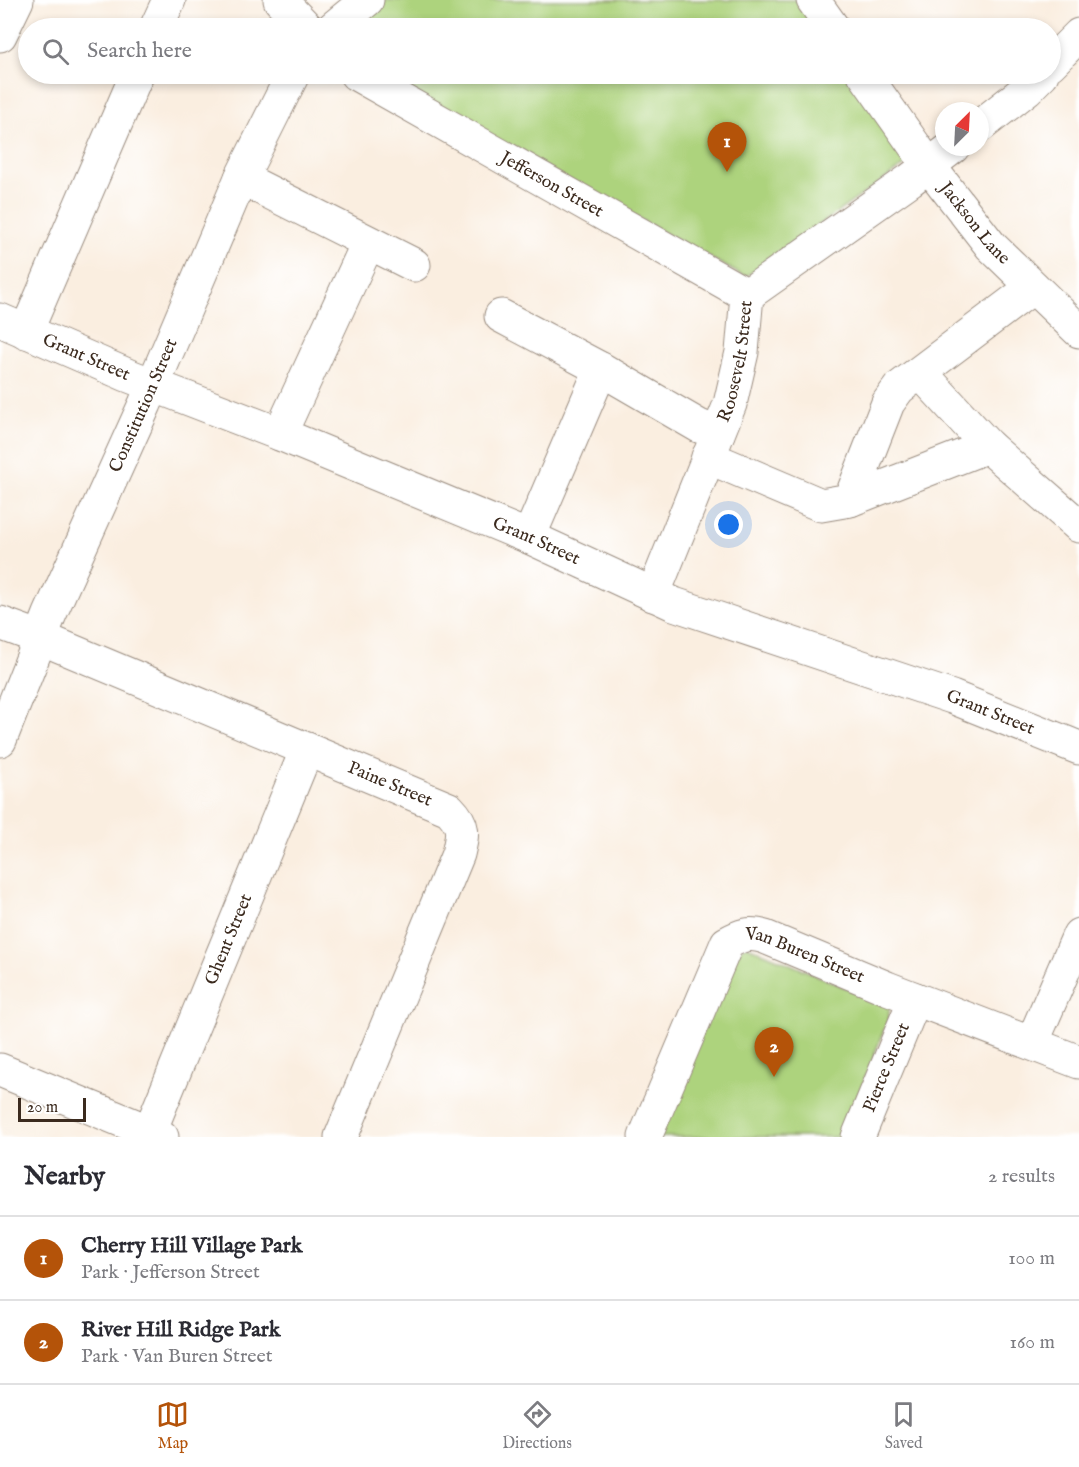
<!DOCTYPE html>
<meta charset="utf-8">
<style>
body{margin:0;font-family:"IM FELL English",serif;background:#f7f7f7;color:#2b2b33}
.compass{position:absolute;left:935px;top:102px;width:54px;height:54px;border-radius:50%;background:#fff;box-shadow:0 3px 9px #0003;rotate:24deg}
.scale{position:absolute;left:18px;bottom:15px;width:68px;box-sizing:border-box;padding-left:6px;border:3px solid #3b2a1e;border-top:0;font-size:16px;line-height:21px;white-space:nowrap;color:#3b2a1e;-webkit-text-stroke:4px #fff;paint-order:stroke}
.you{position:absolute;left:729px;top:525px;width:21px;height:21px;margin:-15px;border:4px solid #fff;border-radius:50%;background:#1a73e8;box-shadow:0 0 0 9px #1a73e833}
.badge{display:grid;place-items:center;width:39px;height:39px;border-radius:50%;background:#b45309;color:#fff;font-size:20px;font-weight:700}
.pin{position:absolute;translate:-50% -50px;filter:drop-shadow(0 2px 3px #0008)}
.pin::after{content:'';position:absolute;top:32px;width:21px;height:18px;background:inherit;clip-path:polygon(0 0,100% 0,50% 100%)}
.list{margin:0;padding:0;list-style:none}
h2{display:flex;justify-content:space-between;align-items:center;height:78px;margin:0;padding:0 24px;font-size:26px}
h2 small{font-size:20px;font-weight:400;color:#7c7c81}
.list li{display:grid;grid-template-columns:39px 1fr auto;gap:18px;align-items:center;box-sizing:border-box;height:84px;padding:0 24px;border-top:2px solid #e1e1e2}
.list b{display:block;font-size:22px;white-space:nowrap}
.list p{margin:0;font-size:20px;white-space:nowrap;color:#7c7c81}
.list em{font-size:20px;font-style:normal;color:#7c7c81}
.icon{flex:none;width:33px;height:33px;fill:none;stroke:currentColor;stroke-width:2;stroke-linecap:round;stroke-linejoin:round}
.map{position:relative;flex:none;width:1079px;height:1137px;overflow:hidden}
.search{position:absolute;background:#fff;box-shadow:0 3px 9px #0003;left:18px;right:18px;top:18px;height:66px;display:flex;align-items:center;gap:15px;box-sizing:border-box;padding:0 21px;border-radius:33px;color:#7c7c81;font-size:22px}
.sheet{height:246px;background:#fff}
nav{display:flex;justify-content:space-around;align-items:center;box-sizing:border-box;height:84px;border-top:2px solid #e1e1e2;background:#fff;font-size:16px;color:#7c7c81}
nav a{display:grid;justify-items:center;gap:3px}
nav .on{color:#b45309}
.map>svg:first-child{display:block}
.green{fill:#add37d;stroke:#747e4e;stroke-width:1.5}
.lines{fill:none;stroke-linecap:round;stroke-linejoin:round}
.minor-casing{stroke:#9a8c7f;stroke-width:35}
.minor{stroke:#fff;stroke-width:33}
.labels{text-anchor:middle;dominant-baseline:central;stroke-width:6;stroke-linejoin:round;paint-order:stroke}
.street-label{font-size:18px;fill:#3b2a1e;stroke:#fff}
</style>
<div class="map">
<svg width="1079" height="1137" viewBox="0 0 1079 1137">
<rect width="100%" height="100%" fill="#fff"/>
<filter id="ink" filterUnits="userSpaceOnUse"><feTurbulence type="fractalNoise" baseFrequency=".0167" numOctaves="2"/><feDisplacementMap in="SourceGraphic" scale="12" xChannelSelector="R" yChannelSelector="G"/><feConvolveMatrix kernelMatrix="1 2 1 2 8 2 1 2 1" color-interpolation-filters="sRGB"/></filter>
<filter id="wash" filterUnits="userSpaceOnUse"><feTurbulence type="fractalNoise" baseFrequency=".008" numOctaves="4" result="noise"/><feDisplacementMap in="SourceGraphic" scale="24" xChannelSelector="R" yChannelSelector="G"/><feGaussianBlur stdDeviation="1.35" result="paint"/><feColorMatrix in="noise" values="0 0 0 0 0 0 0 0 0 0 0 0 0 0 0 0 0 1.4 0 .05"/><feComposite in="paint" operator="in"/></filter>
<g filter="url(#wash)">
<rect width="100%" height="100%" fill="#faeee0"/>
<path class="green" d="M386 0H800L820 28H352Z
M374 74H852L906 160V164L745 277Z
M745 945 889 1006V1017L842 1137H658L730 960Z"/>
</g>
<g filter="url(#ink)">
<g class="lines">
<g class="minor-casing">
<g id="minor">
<path d="M280 0 307 28"/>
<path d="M813 0 833 28"/>
<path d="M156 28 169 0"/>
<path d="M333 28 367 0"/>
<path d="M0 35 17 0"/>
<path d="M1050 64 1079 35"/>
<path id="s1" d="M356 74 747 295"/>
<path id="s2" d="M864 74 929 166 991 246 1079 331"/>
<path d="M980 126 1027 89 1042 74"/>
<path d="M241 178 414 265"/>
<path d="M501 316 601 369 699 426 718 433"/>
<path id="s3" d="M0 320 127 375 280 434 529 537 674 604 952 697 1079 748"/>
<path d="M26 332 137 74"/>
<path d="M921 373 988 446 1079 526"/>
<path d="M280 434 368 243"/>
<path d="M708 457 821 505 850 500 988 446"/>
<path d="M850 500 888 403 899 388 1033 287"/>
<path d="M529 537 601 369"/>
<path id="s4" d="M653 595 730 404 742 352 747 295 910 180 953 147"/>
<path id="s5" d="M0 623 41 638 449 809C465 825 463 833 458 854L341 1137"/>
<path id="s6" d="M0 740 50 614 145 404 241 178 293 74"/>
<path d="M1032 1043 1079 935"/>
<path d="M0 1070 162 1137"/>
<path id="s7" d="M150 1131 307 749"/>
<path id="s8" d="M645 1137 727 943C741 935 749 932 765 937L887 988 1079 1062"/>
<path id="s9" d="M858 1137 915 999"/>
</g>
</g>
<use href="#minor" class="minor"/>
</g>
</g>
<g class="labels">
<g class="street-label">
<text stroke="none"><textPath href="#s1" startOffset="225">Jefferson Street</textPath></text>
<text stroke="none"><textPath href="#s2" startOffset="186">Jackson Lane</textPath></text>
<text stroke="none"><textPath href="#s3" startOffset="94">Grant Street</textPath></text>
<text stroke="none"><textPath href="#s4" startOffset="249">Roosevelt Street</textPath></text>
<text stroke="none"><textPath href="#s6" startOffset="364">Constitution Street</textPath></text>
<text stroke="none"><textPath href="#s3" startOffset="580">Grant Street</textPath></text>
<text stroke="none"><textPath href="#s3" startOffset="1066">Grant Street</textPath></text>
<text stroke="none"><textPath href="#s5" startOffset="422">Paine Street</textPath></text>
<text stroke="none"><textPath href="#s7" startOffset="207">Ghent Street</textPath></text>
<text stroke="none"><textPath href="#s8" startOffset="294">Van Buren Street</textPath></text>
<text stroke="none"><textPath href="#s9" startOffset="75">Pierce Street</textPath></text>
</g>
</g>
</svg>
<svg class="compass" viewBox="-18 -18 36 36"><path d="M0-13l5 13h-10z" fill="#e53935"/><path d="M0 13l5-13h-10z" fill="#7c7c81"/></svg>
<div class="scale">20 m</div>
<div class="you"></div>
<div class="pin badge" style="left:727px;top:172px">1</div>
<div class="pin badge" style="left:774px;top:1077px">2</div>
<div class="search"><svg class="icon" aria-label="search" viewBox="0 0 24 24"><circle cx="10" cy="10" r="6"/><path d="M15 15l6 6"/></svg>Search here</div>
</div>
<section class="sheet">
<h2>Nearby<small>2 results</small></h2>
<ul class="list">
<li><span class="badge">1</span><div><b>Cherry Hill Village Park</b><p>Park · Jefferson Street</p></div><em>100 m</em></li>
<li><span class="badge">2</span><div><b>River Hill Ridge Park</b><p>Park · Van Buren Street</p></div><em>160 m</em></li>
</ul>
</section>
<nav>
<a class="on"><svg class="icon" aria-label="map" viewBox="0 0 24 24"><path d="M3 6l6-2 6 2 6-2v14l-6 2-6-2-6 2zM9 4v14M15 6v14"/></svg>Map</a>
<a><svg class="icon" aria-label="directions" viewBox="0 0 24 24"><path d="M12 3l9 9-9 9-9-9zM9 14v-3h6M13 9l2 2-2 2"/></svg>Directions</a>
<a><svg class="icon" aria-label="saved" viewBox="0 0 24 24"><path d="M7 4h10v16l-5-4-5 4z"/></svg>Saved</a>
</nav>
